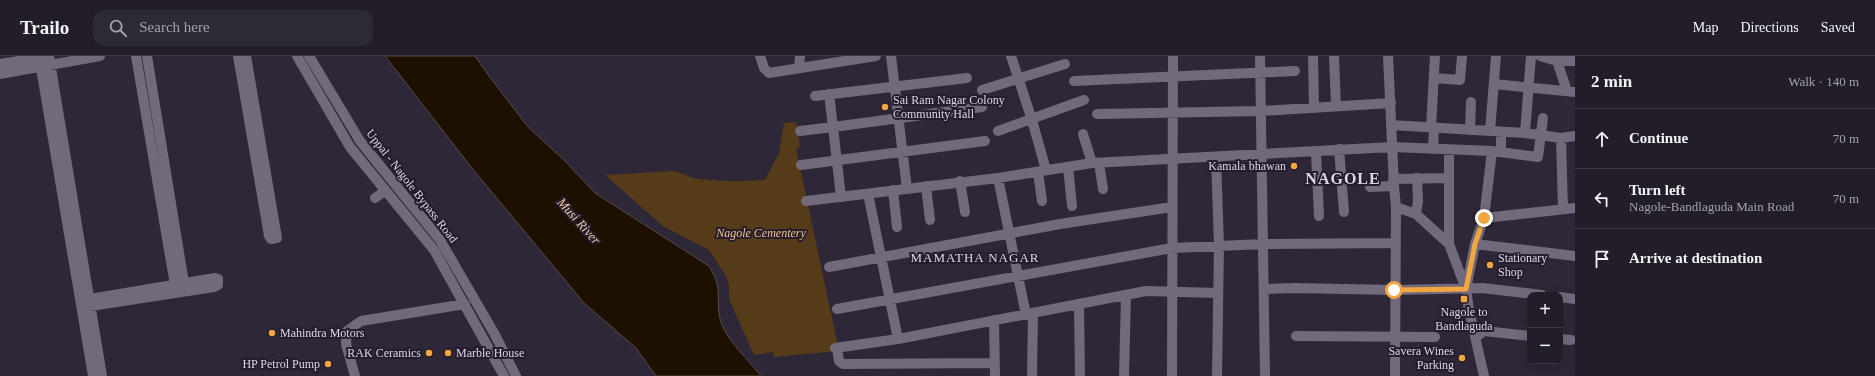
<!DOCTYPE html>
<meta charset="utf-8">
<style>
body{margin:0;font-family:Georgia,serif;background:#2e2a35;color:#f1f3f6}
.controls{position:absolute;right:12px;bottom:12px;display:grid;overflow:hidden;border-radius:8px;box-shadow:0 4px 16px #0002}
.controls button{width:36px;height:36px;display:grid;place-items:center;padding:0;border:0;border-bottom:1px solid #3f3b46;background:#221d29;color:#f1f3f6;font:20px sans-serif}
.stop{position:absolute;width:12px;height:12px;margin:-9px;border:3px solid #f1a640;border-radius:50%;background:#fff}
.stop.end{background:#f1a640;border-color:#fff;box-shadow:0 1px 4px #0008}
.list{margin:0;padding:0;list-style:none}
h2{display:flex;justify-content:space-between;align-items:center;height:52px;margin:0;padding:0 16px;font-size:17px}
h2 small{font-size:13px;font-weight:400;color:#a2a2a8}
.list li{display:grid;grid-template-columns:26px 1fr auto;gap:12px;align-items:center;box-sizing:border-box;height:60px;padding:0 16px;border-top:1px solid #3f3b46}
.list b{display:block;font-size:15px;white-space:nowrap}
.list p{margin:0;font-size:13px;white-space:nowrap;color:#a2a2a8}
.list em{font-size:13px;font-style:normal;color:#a2a2a8}
.icon{flex:none;width:22px;height:22px;fill:none;stroke:currentColor;stroke-width:2;stroke-linecap:round;stroke-linejoin:round}
.map{position:relative;flex:none;width:1575px;height:320px;overflow:hidden}
header{display:flex;align-items:center;gap:24px;box-sizing:border-box;height:56px;padding:0 20px;background:#221d29;border-bottom:1px solid #3f3b46}
header strong{font-size:19px}
nav{display:flex;gap:22px;margin-inline-start:auto;font-size:14px}
.search{width:280px;height:36px;background:#2e2a35;display:flex;align-items:center;gap:10px;box-sizing:border-box;padding:0 14px;border-radius:12px;color:#a2a2a8;font-size:15px}
main{display:flex}
aside{flex:1;background:#221d29}
.map>svg:first-child{display:block}
.green{fill:#563b18}
.water{fill:#1e1001;stroke:#574c45}
.lines{fill:none;stroke-linecap:round;stroke-linejoin:round}
.minor{stroke:#726a7c;stroke-width:10}
.route{stroke:#f1a640;stroke-width:5}
.poi-dot{fill:#f1a640;stroke:#241d2d;stroke-width:1.5}
.labels{text-anchor:middle;dominant-baseline:central;stroke-width:4;stroke-linejoin:round;paint-order:stroke}
.poi-label{font-size:12px;fill:#dcd8e3;stroke:#241d2d;text-anchor:start}
.street-label{font-size:12px;fill:#dcd8e3;stroke:#241d2d}
.park-label{font-size:12px;font-style:italic;fill:#f5c388;stroke:#241d2d}
.water-label{font-size:13px;font-style:italic;fill:#f8d0a2;stroke:#241d2d}
.neighbourhood-label{font-size:13px;letter-spacing:1px;fill:#dcd8e3;stroke:#241d2d}
.district-label{font-size:16px;font-weight:bold;letter-spacing:1px;fill:#dcd8e3;stroke:#241d2d}
</style>
<header>
<strong>Trailo</strong>
<div class="search"><svg class="icon" aria-label="search" viewBox="0 0 24 24"><circle cx="10" cy="10" r="6"/><path d="M15 15l6 6"/></svg>Search here</div>
<nav><a>Map</a><a>Directions</a><a>Saved</a></nav>
</header>
<main>
<div class="map">
<svg width="1575" height="320" viewBox="0 0 1575 320">
<rect width="100%" height="100%" fill="#2e2737"/>
<path class="green" d="M796 66 800 91 796 92 839 295 774 301 773 296 754 299 729 243V229L726 220 709 194 664 171 605 119 673 115C682 116 690 122 699 123 721 125 743 126 765 124L779 97 784 67Z"/>
<path class="water" d="M385 0H475L489 20 528 71 564 104 595 137 709 210C713 217 717 224 718 233 719 245 717 257 722 269 730 288 749 304 761 320H656L636 292 584 247 471 111Z"/>
<g class="lines">
<path class="minor" d="M49 0 102 320
M136 0 175 229
M147 0 184 227
M238 0 269 180 271 183 277 182 246 0
M297 0 350 91 434 194 504 320
M309 0 360 85 440 184 494 277 516 320
M760 0 764 12 769 17 876 0
M891 0 907 133
M1011 0 1032 64 1046 114
M1260 0 1265 320
M1313 0 1314 52
M1334 0 1336 50
M1388 0 1394 130 1396 151 1395 320
M1540 0 1557 5 1567 35
M1557 5H1575
M0 8 48 0
M41 12 93 320
M799 12 800 0
M0 18 100 0
M1434 22 1460 24 1462 0
M1074 25 1295 15
M1494 28 1575 36
M982 34 1065 8
M815 40 967 22
M1097 58 1261 55 1391 47
M1391 69 1525 77 1561 82 1575 80
M1431 71 1435 0
M1470 74 1471 46
M800 75 833 71 829 38
M998 75 1084 44
M1490 75 1496 0
M1525 77 1531 0
M1083 78 1092 107
M1561 82 1563 153
M1339 93 1344 156
M1433 93 1434 71
M1449 94V188
M1316 96 1319 160
M1501 96V76
M1216 102 1219 189 1217 320
M1099 107 1103 133
M801 109 985 85
M1068 111 1072 150
M1038 116 1042 145
M998 122 1026 259
M1393 123 1448 122
M960 125 965 156
M926 130 930 164
M1370 131 1394 130
M893 134 897 171
M868 138 898 283
M841 141 833 71 982 51
M375 142 385 135
M806 145 998 122 1092 107 1392 91 1492 95 1538 101 1543 62
M1396 151 1416 158 1449 188 1466 233
M1416 158 1418 145 1417 122
M1484 162 1492 95
M1475 188 1575 200
M829 211 1060 168 1172 151
M1265 233 1294 232 1395 234 1482 232 1542 239
M1560 241 1575 243
M84 244 215 222 218 223V229L214 231 84 251
M1079 248 1080 320
M837 253 1172 192 1264 188 1396 187
M994 264 995 320
M1296 280 1435 281
M1476 281 1484 275 1530 280
M1560 283 1571 284
M835 292 898 283 1146 235 1218 237
M837 292 839 305 843 308 995 307
M355 320 346 288 347 275 361 265 465 248
M1032 320 1033 257
M1124 320 1126 239
M1172 320 1173 0
M1484 320 1469 254 1466 233 1475 188 1484 162 1575 152"/>
</g>
<g class="lines">
<path class="route" d="M1394 234 1466 233 1475 188 1484 162"/>
</g>
<g class="poi-dot">
<circle cx="885" cy="51" r="4"/>
<circle cx="1294" cy="110" r="4"/>
<circle cx="1490" cy="209" r="4"/>
<rect x="1460" y="239" width="8" height="8" rx="2"/>
<circle cx="272" cy="277" r="4"/>
<circle cx="429" cy="297" r="4"/>
<circle cx="448" cy="297" r="4"/>
<circle cx="1462" cy="302" r="4"/>
<circle cx="328" cy="308" r="4"/>
</g>
<g class="labels">
<g class="poi-label">
<text x="893" y="44">Sai Ram Nagar Colony<tspan x="893" dy="14">Community Hall</tspan></text>
<text x="1286" y="110" text-anchor="end">Kamala bhawan</text>
<text x="1498" y="202">Stationary<tspan x="1498" dy="14">Shop</tspan></text>
<text x="1464" y="256" text-anchor="middle">Nagole to<tspan x="1464" dy="14">Bandlaguda</tspan></text>
<text x="280" y="277">Mahindra Motors</text>
<text x="1454" y="295" text-anchor="end">Savera Wines<tspan x="1454" dy="14">Parking</tspan></text>
<text x="421" y="297" text-anchor="end">RAK Ceramics</text>
<text x="456" y="297">Marble House</text>
<text x="320" y="308" text-anchor="end">HP Petrol Pump</text>
</g>
<g class="street-label">
<text transform="translate(412 130) rotate(52)">Uppal - Nagole Bypass Road</text>
</g>
<g class="park-label">
<text x="761" y="177">Nagole Cementery</text>
</g>
<g class="water-label">
<text transform="translate(579 165) rotate(48)">Musi River</text>
</g>
<g class="neighbourhood-label">
<text x="975" y="201">MAMATHA NAGAR</text>
</g>
<g class="district-label">
<text x="1343" y="122">NAGOLE</text>
</g>
</g>
</svg>
<div class="controls">
<button>+</button>
<button>−</button>
</div>
<div class="stop" style="left:1394px;top:234px"></div>
<div class="stop end" style="left:1484px;top:162px"></div>
</div>
<aside>
<h2>2 min<small>Walk · 140 m</small></h2>
<ul class="list">
<li><svg class="icon" aria-label="ahead" viewBox="0 0 24 24"><path d="M12 20V5M6 11l6-6 6 6"/></svg><div><b>Continue</b></div><em>70 m</em></li>
<li><svg class="icon" aria-label="left" viewBox="0 0 24 24"><path d="M17 20v-9H6M10 6l-5 5 5 5"/></svg><div><b>Turn left</b><p>Nagole-Bandlaguda Main Road</p></div><em>70 m</em></li>
<li><svg class="icon" aria-label="arrive" viewBox="0 0 24 24"><path d="M6 21V4h12l-3 4 3 4H6"/></svg><div><b>Arrive at destination</b></div></li>
</ul>
</aside>
</main>
